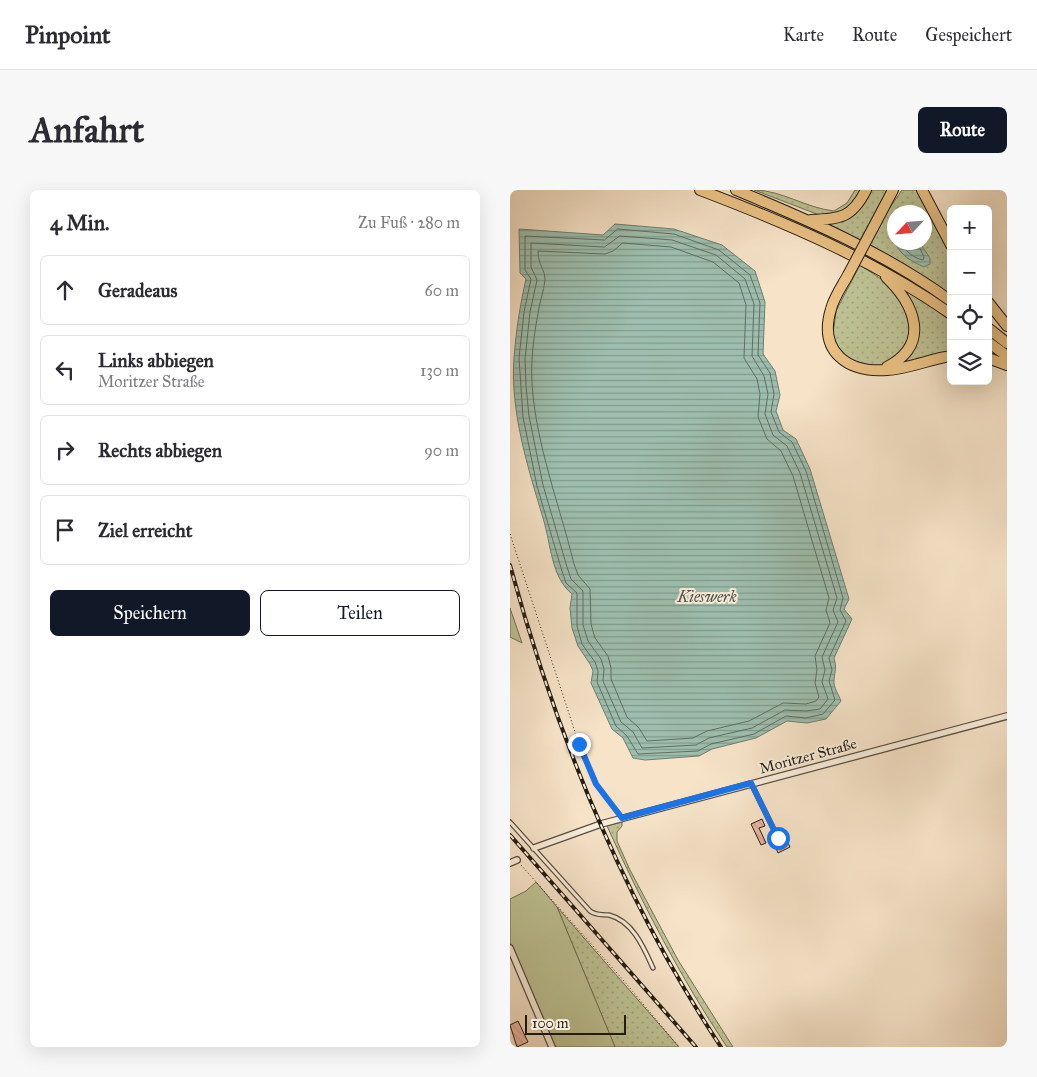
<!DOCTYPE html>
<html lang="de">
<meta charset="utf-8">
<style>
body{margin:0;font-family:"IM FELL Great Primer",serif;background:#f7f7f7;color:#2b2b33}
.controls{position:absolute;right:15px;top:15px;display:grid;overflow:hidden;border-radius:8px;box-shadow:0 5px 20px #0002}
.controls button{width:45px;height:45px;display:grid;place-items:center;padding:0;border:0;border-bottom:1px solid #e1e1e2;background:#fff;color:#2b2b33;font:25px sans-serif}
.compass{position:absolute;left:377px;top:15px;width:45px;height:45px;border-radius:50%;background:#fff;box-shadow:0 5px 20px #0002;rotate:244deg}
.scale{position:absolute;left:15px;bottom:12px;width:101px;box-sizing:border-box;padding-left:5px;border:2px solid #251d13;border-top:0;font-size:14px;line-height:18px;white-space:nowrap;color:#251d13;-webkit-text-stroke:4px #f9eddb;paint-order:stroke}
.stop{position:absolute;width:15px;height:15px;margin:-11px;border:4px solid #1a73e8;border-radius:50%;background:#fff}
.stop.end{background:#1a73e8;border-color:#fff;box-shadow:0 1px 5px #0008}
.list{margin:0;padding:0;list-style:none}
h2{display:flex;justify-content:space-between;align-items:center;height:65px;margin:0;padding:0 20px;font-size:21px}
h2 small{font-size:16px;font-weight:400;color:#7c7c81}
.list li{display:grid;grid-template-columns:32px 1fr auto;gap:15px;align-items:center;box-sizing:border-box;height:70px;margin:0 10px 10px;padding:0 10px;border:1px solid #e1e1e2;border-radius:8px}
.list b{display:block;font-size:19px;white-space:nowrap}
.list p{margin:0;font-size:16px;white-space:nowrap;color:#7c7c81}
.list em{font-size:16px;font-style:normal;color:#7c7c81}
.actions{display:flex;gap:10px;padding:15px 20px}
.actions a{flex:1;padding:11px 0;border:1px solid #111827;border-radius:8px;text-align:center;font-size:18px;color:#111827}
.actions .main{background:#111827;color:#fff}
.icon{flex:none;width:28px;height:28px;fill:none;stroke:currentColor;stroke-width:2;stroke-linecap:round;stroke-linejoin:round}
.map{position:relative;flex:none;width:497px;height:857px;overflow:hidden;border-radius:8px}
header{display:flex;align-items:center;gap:30px;box-sizing:border-box;height:70px;padding:0 25px;background:#fff;border-bottom:1px solid #e1e1e2}
header strong{font-size:24px}
nav{display:flex;gap:28px;margin-inline-start:auto;font-size:18px}
.intro{display:flex;align-items:center;justify-content:space-between;box-sizing:border-box;height:120px;padding:0 30px}
h1{margin:0;font-size:35px}
.button{padding:12px 22px;border-radius:8px;background:#111827;color:#fff;font-size:18px;font-weight:700}
main{display:flex;gap:30px;padding:0 30px}
aside{flex:1;background:#fff;border-radius:8px;box-shadow:0 5px 20px #0002}
.map>svg:first-child{display:block}
.grass{fill:url(#grass-dots);stroke:#727054;fill-rule:evenodd}
.garden{fill:#bec395;stroke:#727054}
.water{fill:url(#water-rules);stroke:#6e7e71}
.lines{fill:none;stroke-linecap:round;stroke-linejoin:round}
.shore{stroke:#626e61;stroke-width:1}
.building{fill:url(#building-back-hatch);stroke:#251d13}
.service-casing{stroke:#594e40;stroke-width:5.5}
.minor-casing{stroke:#594e40;stroke-width:8}
.trunk-casing{stroke:#251d13;stroke-width:12}
.path{stroke:#251d13;stroke-width:1;stroke-dasharray:1 2.5;stroke-linecap:butt}
.service{stroke:#f9eddb;stroke-width:3}
.minor{stroke:#f9eddb;stroke-width:5.5}
.trunk{stroke:#ebc284;stroke-width:10}
.rail-casing{stroke:#251d13;stroke-width:4}
.rail{stroke:#f9eddb;stroke-width:2;stroke-dasharray:5.5;stroke-linecap:butt}
.trunk-bridge-casing{stroke:#251d13;stroke-width:12;stroke-linecap:butt}
.trunk-bridge{stroke:#ebc284;stroke-width:10}
.route{stroke:#1a73e8;stroke-width:6}
.labels{text-anchor:middle;dominant-baseline:central;stroke-width:4;stroke-linejoin:round;paint-order:stroke}
.street-label{font-size:15px;fill:#251d13;stroke:#f9eddb}
.water-label{font-size:16px;font-style:italic;fill:#4f564a;stroke:#f9eddb}
</style>
<header>
<strong>Pinpoint</strong>
<nav><a>Karte</a><a>Route</a><a>Gespeichert</a></nav>
</header>
<div class="intro"><h1>Anfahrt</h1><a class="button">Route</a></div>
<main>
<aside>
<h2>4 Min.<small>Zu Fuß · 280 m</small></h2>
<ul class="list">
<li><svg class="icon" aria-label="ahead" viewBox="0 0 24 24"><path d="M12 20V5M6 11l6-6 6 6"/></svg><div><b>Geradeaus</b></div><em>60 m</em></li>
<li><svg class="icon" aria-label="left" viewBox="0 0 24 24"><path d="M17 20v-9H6M10 6l-5 5 5 5"/></svg><div><b>Links abbiegen</b><p>Moritzer Straße</p></div><em>130 m</em></li>
<li><svg class="icon" aria-label="right" viewBox="0 0 24 24"><path d="M7 20v-9h11M14 6l5 5-5 5"/></svg><div><b>Rechts abbiegen</b></div><em>90 m</em></li>
<li><svg class="icon" aria-label="arrive" viewBox="0 0 24 24"><path d="M6 21V4h12l-3 4 3 4H6"/></svg><div><b>Ziel erreicht</b></div></li>
</ul>
<div class="actions"><a class="main">Speichern</a><a>Teilen</a></div>
</aside>
<div class="map">
<svg width="497" height="857" viewBox="0 0 497 857">
<defs>
<pattern id="grass-dots" width="8" height="8" patternUnits="userSpaceOnUse" patternTransform="scale(1.25)"><rect width="8" height="8" fill="#bec395"/><path d="M2 2h.1M6 6h.1" fill="none" stroke="#a3a780" stroke-width="1.8" stroke-linecap="round"/></pattern>
<pattern id="water-rules" width="6" height="5" patternUnits="userSpaceOnUse" patternTransform="scale(1.25)"><rect width="6" height="5" fill="#9ebfaf"/><path d="M0 2.5h6" fill="none" stroke="#819b8d"/></pattern>
<pattern id="building-back-hatch" width="6" height="6" patternUnits="userSpaceOnUse" patternTransform="scale(1.25)"><rect width="6" height="6" fill="#edb7a4"/><path d="M-1 5l2 2M0 0l6 6M5-1l2 2" fill="none" stroke="#cb9d8c"/></pattern>
</defs>
<rect width="100%" height="100%" fill="#f6e3c8"/>
<filter id="stains"><feTurbulence type="fractalNoise" baseFrequency=".004" numOctaves="4"/><feColorMatrix values="0 0 0 0 .2 0 0 0 0 .09 0 0 0 0 .02 0 0 0 .5 -.17"/></filter>
<radialGradient id="worn" r=".72"><stop offset=".6" stop-color="#630" stop-opacity="0"/><stop offset="1" stop-color="#630" stop-opacity=".3"/></radialGradient>
<path class="grass" d="M244 0C271 0 296 18 324 21L337 13 345 0H352L337 21 312 26Z
M359 0H377L350 50 315 34 326 32Z
M392 0H409L424 34 441 63V105L359 55 372 29ZM384 22H414V52H384Z
M350 75 374 91 392 110 401 140 396 156 374 176 364 177 341 170 330 161 323 145 326 121Z
M385 93 441 128V162L387 176 406 148Z
M112 632V636L107 642V651L120 680 168 770 223 857H217C170 787 132 713 97 636Z
M47 717 169 857H105Z"/>
<path class="garden" d="M0 418 12 453 0 447Z
M26 692 47 717 105 857H45L0 753V709L16 701Z"/>
<path class="water" d="M105 34 164 39 212 55 245 81 255 112 253 164 265 181 270 205 266 221 273 240 286 249 300 279 339 409 334 419 342 429 324 468C327 480 325 479 324 490 323 497 329 505 331 511L316 529 297 533 277 531 246 548 202 559 189 566 135 570 123 568 113 548 102 539 81 493 83 481 80 474 68 456 62 438 60 418 62 404C41 387 41 354 33 328 18 278 0 221 4 168 6 141 10 115 16 89L10 83 9 39 93 45Z
M387 53H410L420 68V74L414 77C403 72 391 66 386 54Z"/>
<g class="lines">
<path class="shore" d="M108 39 164 44 209 60 240 85 250 113 248 165 260 183 264 204 261 222 269 242 282 252 296 281 333 408 330 420 336 431 319 468 322 480 319 491 325 510 313 524 296 528 276 526 244 544 201 554 188 561 128 564 117 546 106 536 87 492 88 481 85 472 72 454 67 436V403L56 393 51 378 27 296 13 227 9 168 14 122 21 89 15 80V46L94 50Z
M110 46 162 50 206 65 235 89 244 114 242 166 254 186 258 204 255 224 263 245 277 256 290 283 327 408 323 420 328 432 312 467 315 480 312 492 318 509 310 519 296 521 275 520 242 538 199 548 186 555 132 558 123 542 111 532 93 491 94 479 91 469 78 451 73 435V401L61 389 57 377 33 295 19 226 16 196 15 169 20 122 27 90 21 77V53L94 57Z
M391 52C394 61 404 68 413 70L414 67 407 52
M113 53 161 57 203 72 229 93 236 115 234 168 247 189 250 204 248 227 257 249 271 261 283 286 319 408 316 420 320 433 305 466 307 480 305 493 309 507 306 511 296 514 273 513 239 531 197 541 183 548 137 551 129 538 117 527 101 489V478L98 466 85 448 81 434 80 399 68 385 64 374C49 312 18 234 22 169 23 155 25 138 28 124 29 113 34 101 35 90 35 79 28 75 28 61L95 64 103 61Z"/>
</g>
<path class="building" d="M252 629 255 636 249 638 256 653 251 655 241 634Z
M276 649 280 657 268 663 264 654Z
M8 831 18 852 7 857 0 835Z"/>
<g class="lines">
<g class="service-casing">
<path id="service" d="M242 595 268 648
M0 632 80 721C87 726 91 724 99 725 123 731 134 758 143 778"/>
</g>
<g class="minor-casing">
<path id="minor" d="M24 658 91 634 497 526
M0 673 7 670
M0 758 42 857"/>
</g>
<g class="trunk-casing">
<path id="trunk" d="M190 0C277 33 364 70 441 124
M226 0C301 31 375 63 441 111
M412 0 441 55
M301 30C330 29 342 28 356 0
M363 38 383 0
M338 85C332 96 324 107 321 119 308 162 338 183 377 180 398 179 420 169 441 166
M376 87C405 115 421 154 377 177
M478 112 497 136
M478 138 497 153
M478 152 497 166
M478 168 497 175"/>
</g>
<path class="path" d="M0 344 69 554 86 594 108 624
M11 675 114 791 169 857"/>
<use href="#service" class="service"/>
<use href="#minor" class="minor"/>
<use href="#trunk" class="trunk"/>
<g class="rail-casing">
<path id="rail" d="M0 375C46 544 114 711 211 857
M0 645 186 857"/>
</g>
<use href="#rail" class="rail"/>
<g class="trunk-bridge-casing">
<path id="trunk-bridge" d="M338 85 363 38"/>
</g>
<use href="#trunk-bridge" class="trunk-bridge"/>
</g>
<g class="lines">
<path class="route" d="M69 554 86 594 112 628 241 593 268 648"/>
</g>
<g class="labels">
<g class="street-label">
<text transform="translate(298 566) rotate(-15)">Moritzer Straße</text>
</g>
<g class="water-label">
<text x="197" y="406">Kieswerk</text>
</g>
</g>
<rect width="100%" height="100%" filter="url(#stains)"/>
<rect width="100%" height="100%" fill="url(#worn)"/>
</svg>
<div class="controls">
<button>+</button>
<button>−</button>
<button><svg class="icon" aria-label="locate" viewBox="0 0 24 24"><circle cx="12" cy="12" r="6"/><path d="M12 2v4M12 18v4M2 12h4M18 12h4"/></svg></button>
<button><svg class="icon" aria-label="layers" viewBox="0 0 24 24"><path d="M12 4l9 5-9 5-9-5zM3 14l9 5 9-5"/></svg></button>
</div>
<svg class="compass" viewBox="-18 -18 36 36"><path d="M0-13l5 13h-10z" fill="#e53935"/><path d="M0 13l5-13h-10z" fill="#7c7c81"/></svg>
<div class="scale">100 m</div>
<div class="stop" style="left:268px;top:648px"></div>
<div class="stop end" style="left:69px;top:554px"></div>
</div>
</main>
